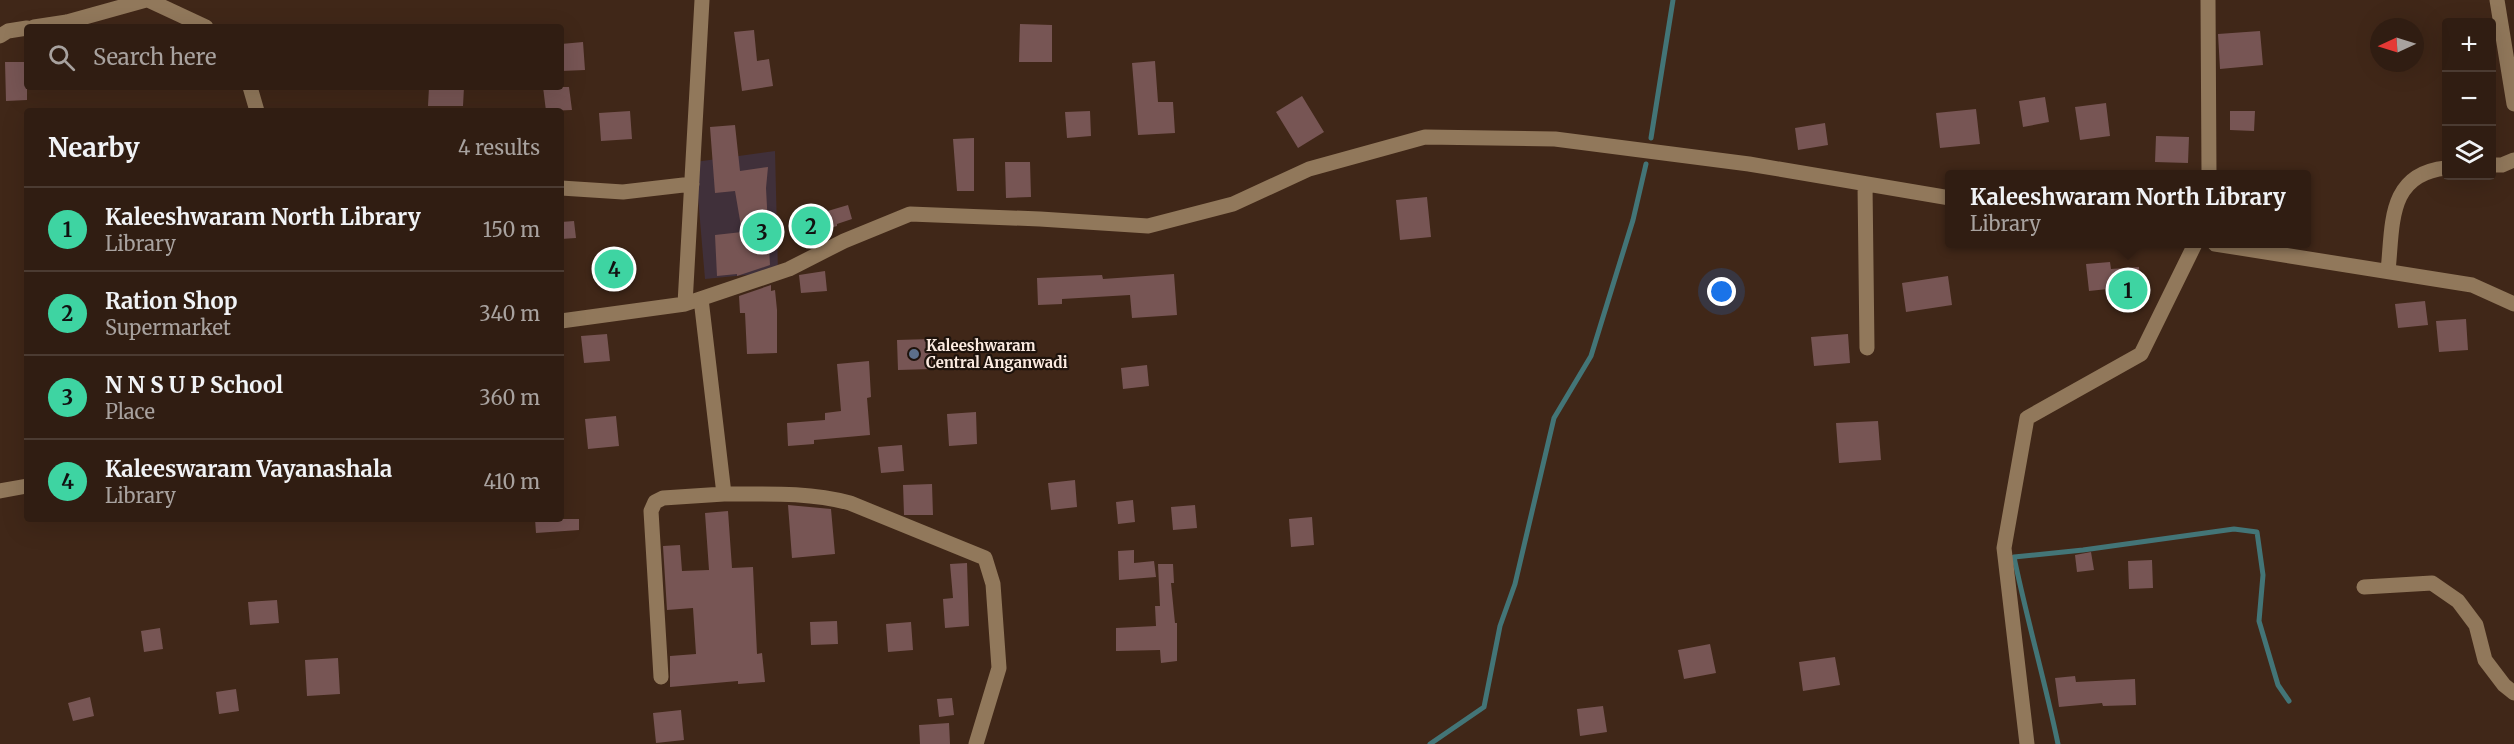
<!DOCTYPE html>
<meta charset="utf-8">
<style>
body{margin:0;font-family:Merriweather,serif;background:#3c2a20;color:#f1f3f6}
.controls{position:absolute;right:18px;top:18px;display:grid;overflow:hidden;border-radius:6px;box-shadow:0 6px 24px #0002}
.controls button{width:54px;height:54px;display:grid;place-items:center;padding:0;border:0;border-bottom:2px solid #4b3b32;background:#301d12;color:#f1f3f6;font:30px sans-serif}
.compass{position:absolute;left:2370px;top:18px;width:54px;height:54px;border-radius:50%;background:#301d12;box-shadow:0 6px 24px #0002;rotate:266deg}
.you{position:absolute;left:1722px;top:292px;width:21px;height:21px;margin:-15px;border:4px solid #fff;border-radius:50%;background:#1a73e8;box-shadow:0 0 0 9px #1a73e833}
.badge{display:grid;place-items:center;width:39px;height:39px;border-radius:50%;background:#3ed4a2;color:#111;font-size:20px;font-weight:700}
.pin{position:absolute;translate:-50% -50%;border:3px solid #fff;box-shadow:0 2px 6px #0006}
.popup{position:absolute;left:1945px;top:170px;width:366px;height:78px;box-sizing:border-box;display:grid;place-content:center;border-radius:6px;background:#301d12;filter:drop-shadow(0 2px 4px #0005);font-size:20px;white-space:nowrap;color:#a8a29f}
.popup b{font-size:22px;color:#f1f3f6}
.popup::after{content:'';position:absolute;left:50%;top:100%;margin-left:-12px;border:12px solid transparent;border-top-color:#301d12}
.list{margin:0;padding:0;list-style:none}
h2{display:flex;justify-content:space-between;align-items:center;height:78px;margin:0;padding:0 24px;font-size:26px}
h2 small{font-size:20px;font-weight:400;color:#a8a29f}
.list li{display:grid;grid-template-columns:39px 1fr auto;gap:18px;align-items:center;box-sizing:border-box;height:84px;padding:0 24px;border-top:2px solid #4b3b32}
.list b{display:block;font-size:22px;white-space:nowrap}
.list p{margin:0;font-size:20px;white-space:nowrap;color:#a8a29f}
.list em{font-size:20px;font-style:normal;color:#a8a29f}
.icon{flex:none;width:33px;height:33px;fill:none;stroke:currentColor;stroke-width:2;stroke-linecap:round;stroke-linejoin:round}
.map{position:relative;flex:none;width:2514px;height:744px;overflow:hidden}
.search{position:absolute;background:#301d12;box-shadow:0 6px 24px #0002;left:24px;top:24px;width:540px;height:66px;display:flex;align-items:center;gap:15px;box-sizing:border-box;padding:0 21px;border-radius:6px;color:#a8a29f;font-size:22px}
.panel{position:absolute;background:#301d12;box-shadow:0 6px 24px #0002;left:24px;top:108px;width:540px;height:414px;border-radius:6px}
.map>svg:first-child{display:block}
.education{fill:#40303a}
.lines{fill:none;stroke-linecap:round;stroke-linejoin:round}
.stream{stroke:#437577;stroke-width:5}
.building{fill:#775554}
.minor{stroke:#91785b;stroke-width:15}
.service-dot{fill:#5c6f8a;stroke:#1e130c;stroke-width:2}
.labels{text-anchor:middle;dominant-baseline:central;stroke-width:4.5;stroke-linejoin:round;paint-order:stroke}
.poi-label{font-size:15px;font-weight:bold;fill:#fbebe1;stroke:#1e130c;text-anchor:start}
</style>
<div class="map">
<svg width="2514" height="744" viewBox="0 0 2514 744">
<rect width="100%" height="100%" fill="#402718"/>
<path class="education" d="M775 151 778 272 705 279 695 162Z"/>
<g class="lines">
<path class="stream" d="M1651 138 1673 0
M1430 744 1484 707 1500 626 1515 584 1554 418 1591 356 1633 220 1646 164
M2058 744C2045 681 2027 620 2014 557L2083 550 2234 529 2257 532 2263 575 2259 621 2278 685 2289 701"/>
</g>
<path class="building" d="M1020 24 1052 25V62H1019Z
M754 30 757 61 769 59 773 86 742 91 734 32Z
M2260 31 2263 65 2220 69 2218 34Z
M583 42 585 70 561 71V44Z
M1155 61 1158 102H1173L1175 133 1138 135 1132 63Z
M5 62H27V100L6 101Z
M429 87H464L463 106H428Z
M543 87H569L572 110 546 111Z
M1302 96 1324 132 1298 148 1276 112Z
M2045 97 2049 122 2023 127 2019 101Z
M2106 103 2110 136 2080 140 2075 107Z
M1976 109 1980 144 1940 148 1936 113Z
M630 111 632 139 601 141 599 113Z
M1090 111 1091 136 1067 138 1065 112Z
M2230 111H2255L2254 131 2230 130Z
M1825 123 1828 145 1798 150 1795 128Z
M735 125 740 171 768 167 766 188 770 265 737 276V274L717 276 715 235 742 232 735 191 715 193 710 127Z
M2156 136 2189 137 2188 163 2155 162Z
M974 138V191H957L953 139Z
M1005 162H1030L1031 197 1006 198Z
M1427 197 1431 237 1400 240 1396 200Z
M848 205 852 219 837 224V226L809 234 804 218Z
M574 221 576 238 561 239V222Z
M2110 262 2111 269 2139 267 2141 302 2118 304 2117 288 2089 291 2086 264Z
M825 271 827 291 801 293 799 275Z
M1174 274 1177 315 1132 318 1130 295 1062 299V304L1038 305 1037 278 1102 275 1103 279Z
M1948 276 1952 305 1906 312 1902 283Z
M771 285V291L775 290 777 310V353L747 354 745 313H740L739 296Z
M2425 301 2428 325 2398 328 2395 304Z
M2466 319 2468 350 2439 352 2436 321Z
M607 334 610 361 584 363 581 336Z
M1848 334 1850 363 1814 366 1811 337Z
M931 339 932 369 898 370 897 340Z
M869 361 871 397 867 398 870 435 814 440V444L788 446 787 423 825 420V413L841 411 837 364Z
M1147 365 1149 386 1123 389 1121 368Z
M976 412 977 444 949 446 947 414Z
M616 416 619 446 588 449 585 419Z
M1878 421 1881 460 1839 463 1836 423Z
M902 445 904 471 881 473 878 447Z
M1075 480 1077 507 1051 510 1048 483Z
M932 484 933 515H904L903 485Z
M1133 500 1135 522 1118 524 1116 502Z
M788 505 831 509 835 554 792 558Z
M1195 505 1197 528 1173 530 1171 507Z
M728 511 732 568 753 567 757 654 762 653 765 682 738 684V681L670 687V656L696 654 693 608 667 610 663 546 680 545 682 571 709 570 705 513Z
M1312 517 1314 545 1291 547 1289 519Z
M535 519H579V530L536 533Z
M1134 550V563L1154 561 1156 577 1119 580 1118 551Z
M2091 552 2094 570 2077 572 2075 555Z
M2152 560 2153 588 2129 589 2128 561Z
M967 563 969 626 945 628 943 599 953 598 950 564Z
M1158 564H1173L1174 583H1171L1175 623H1177V661L1161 663 1160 650 1116 651V628L1156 626 1155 606H1160Z
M277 600 279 623 250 625 248 602Z
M837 621 838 644 811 645 810 622Z
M911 622 913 650 888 652 886 624Z
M160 628 163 649 144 652 141 631Z
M1710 644 1716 673 1684 679 1678 650Z
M1835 657 1840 685 1803 691 1799 662Z
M338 658 340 694 307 696 305 660Z
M2075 676 2076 682 2135 679 2136 705 2103 706 2102 703 2059 707 2055 678Z
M236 689 239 711 219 714 216 692Z
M90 697 94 716 73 721 68 703Z
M952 698 954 715 939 717 937 699Z
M1603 706 1607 732 1580 736 1577 709Z
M681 710 684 740 656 743 653 713Z
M949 723 950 744H920L919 725Z"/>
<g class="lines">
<path class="minor" d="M148 0 206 27
M2208 0 2209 174
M2497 0 2514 104
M34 27 67 22 146 0
M0 36 8 31 27 28
M250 87 257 111
M2492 165H2502L2514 160
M1865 184 1867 348
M561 188 623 192 692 184
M2215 244 2472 285 2514 304
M2388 271C2393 225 2387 174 2446 168
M685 304 702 0
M561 321 685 304 789 269 844 241 910 214 1040 219 1148 226 1233 204 1309 169 1425 137 1555 139 1749 164 1950 198
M0 491 27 486
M724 494C767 494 808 492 850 503L985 558 993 584 999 668 976 744
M2364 587 2432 583 2458 601 2476 625 2485 660 2504 685 2514 693
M661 677 651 511 655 502 663 498 724 494 701 299
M2027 744 2004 548 2027 418 2141 354 2195 244"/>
</g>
<circle class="service-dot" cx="914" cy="354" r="6"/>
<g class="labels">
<g class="poi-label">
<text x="926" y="345">Kaleeshwaram<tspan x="926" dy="17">Central Anganwadi</tspan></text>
</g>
</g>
</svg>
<div class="controls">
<button>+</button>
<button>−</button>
<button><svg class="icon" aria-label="layers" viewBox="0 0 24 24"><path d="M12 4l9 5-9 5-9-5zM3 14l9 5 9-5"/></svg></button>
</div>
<svg class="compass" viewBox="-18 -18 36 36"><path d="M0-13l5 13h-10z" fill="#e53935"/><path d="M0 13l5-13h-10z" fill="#a8a29f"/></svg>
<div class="you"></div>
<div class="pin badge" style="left:2128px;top:290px">1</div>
<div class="popup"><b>Kaleeshwaram North Library</b>Library</div>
<div class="pin badge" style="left:811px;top:226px">2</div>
<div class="pin badge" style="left:762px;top:232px">3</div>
<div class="pin badge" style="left:614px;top:269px">4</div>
<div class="search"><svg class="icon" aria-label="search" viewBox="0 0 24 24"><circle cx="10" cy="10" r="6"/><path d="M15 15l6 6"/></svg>Search here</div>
<section class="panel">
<h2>Nearby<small>4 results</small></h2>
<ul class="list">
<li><span class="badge">1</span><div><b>Kaleeshwaram North Library</b><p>Library</p></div><em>150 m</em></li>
<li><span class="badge">2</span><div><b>Ration Shop</b><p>Supermarket</p></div><em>340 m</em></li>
<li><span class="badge">3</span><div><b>N N S U P School</b><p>Place</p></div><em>360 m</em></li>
<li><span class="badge">4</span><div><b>Kaleeswaram Vayanashala</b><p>Library</p></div><em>410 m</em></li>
</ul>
</section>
</div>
